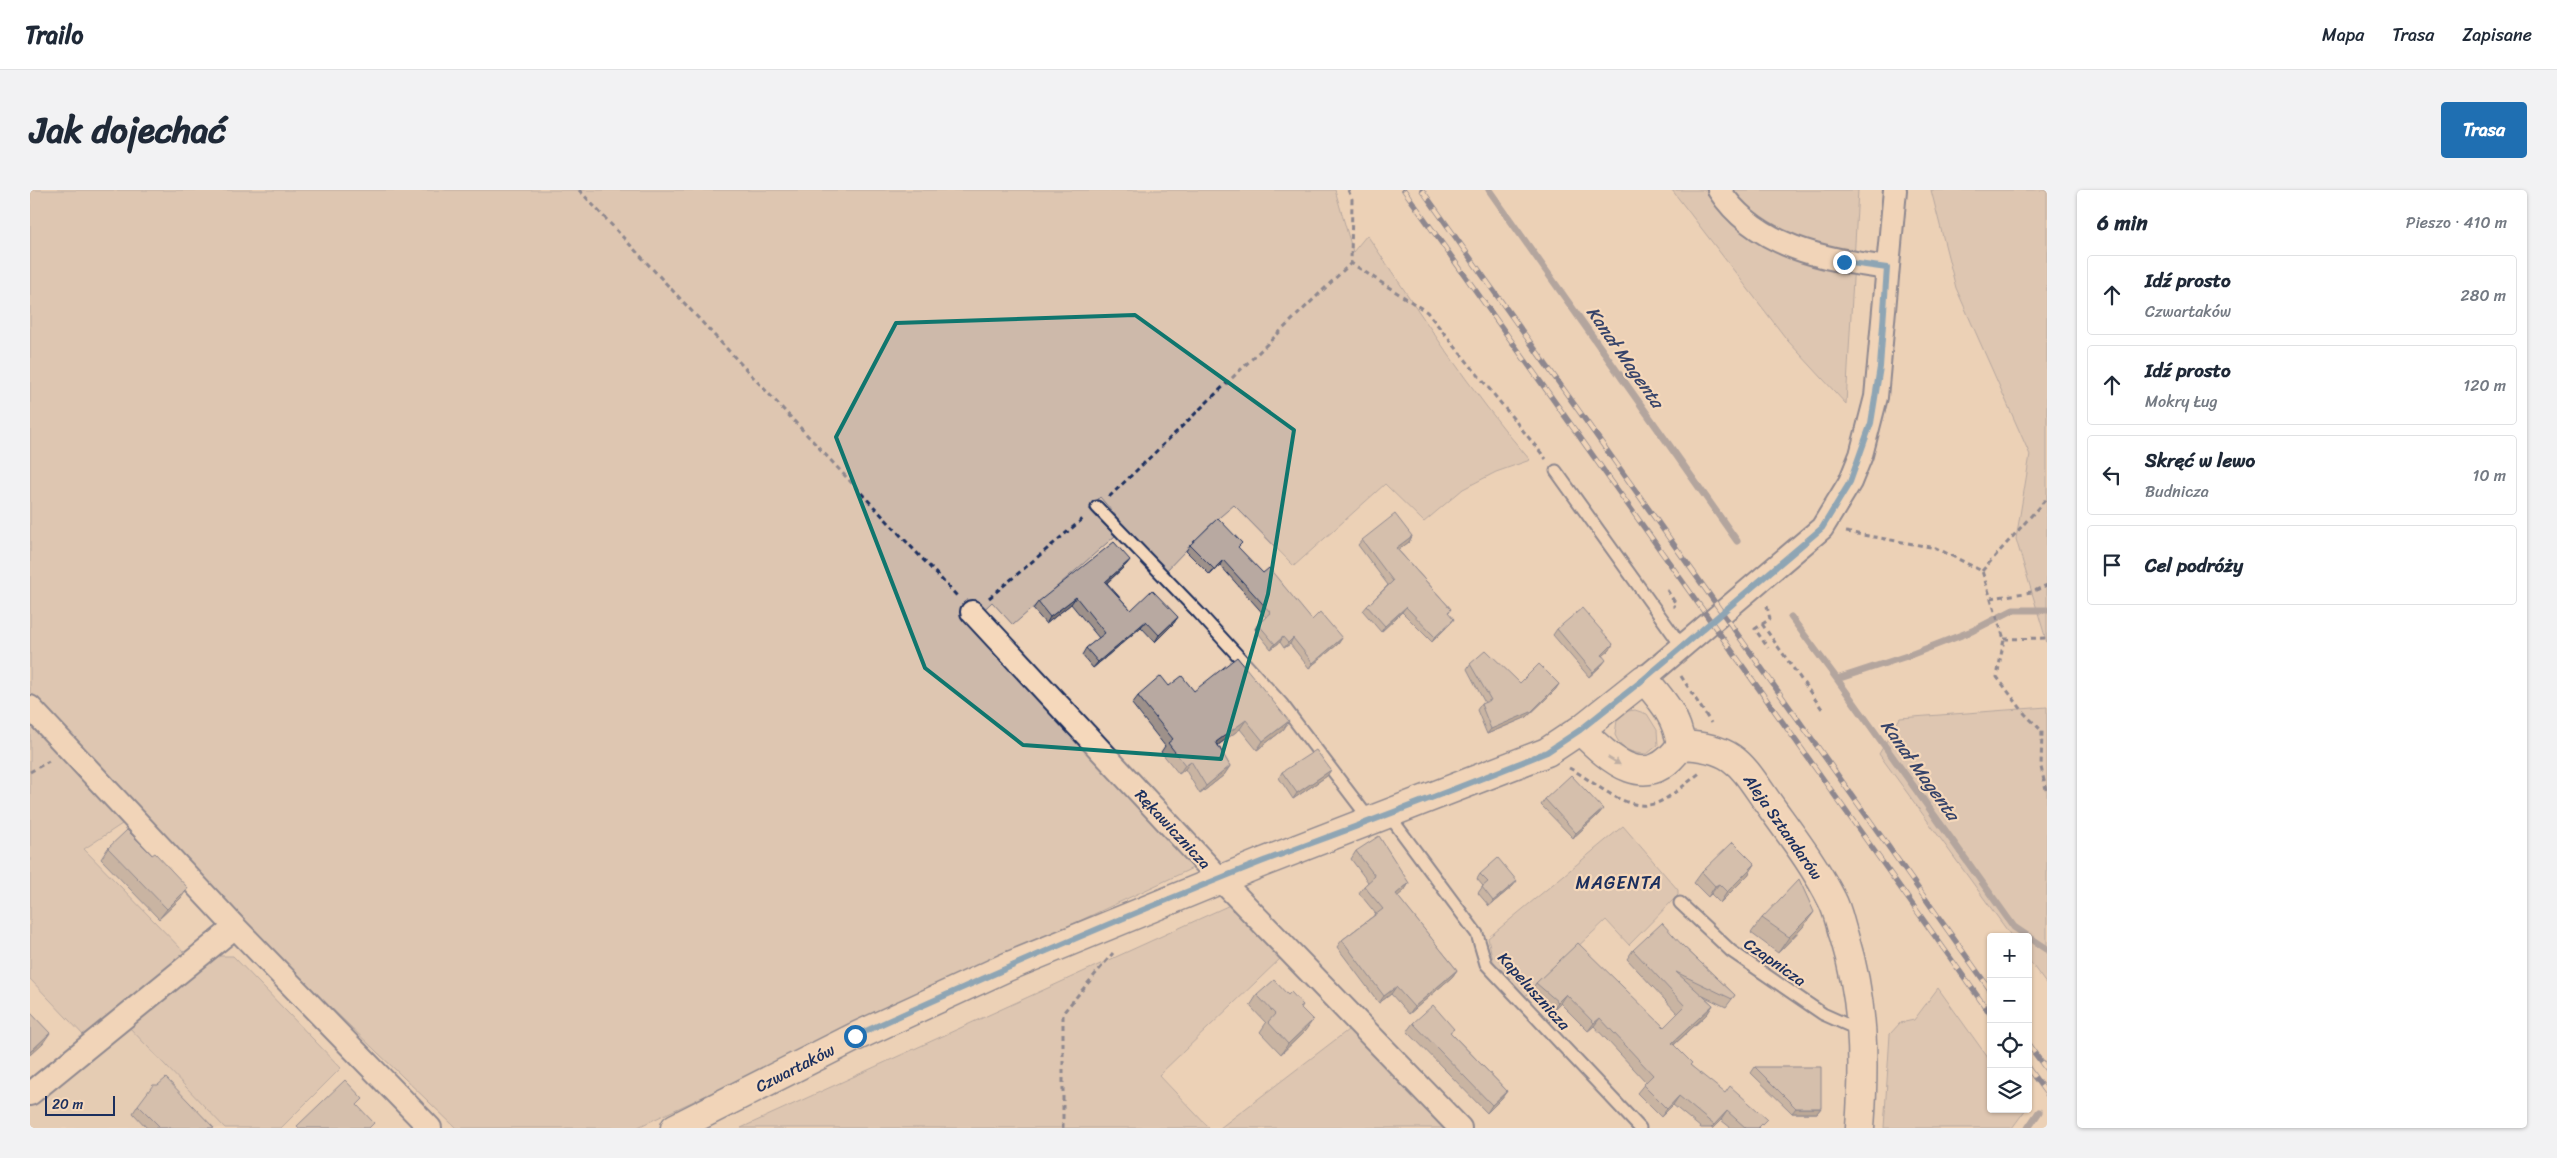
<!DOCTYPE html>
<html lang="pl">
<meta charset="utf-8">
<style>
body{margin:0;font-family:Sriracha,sans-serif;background:#f2f2f3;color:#1f2937}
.controls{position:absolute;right:15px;bottom:15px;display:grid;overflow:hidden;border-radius:5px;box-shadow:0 1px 4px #0004}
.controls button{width:45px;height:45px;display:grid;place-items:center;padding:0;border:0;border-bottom:1px solid #e0e1e3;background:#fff;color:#1f2937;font:25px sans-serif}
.scale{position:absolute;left:15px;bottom:12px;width:70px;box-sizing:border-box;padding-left:5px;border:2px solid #1b2f5e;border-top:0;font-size:14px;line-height:18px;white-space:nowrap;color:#1b2f5e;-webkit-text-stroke:4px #f5d8bb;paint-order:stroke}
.stop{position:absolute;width:15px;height:15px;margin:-11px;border:4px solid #1f6fb2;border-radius:50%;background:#fff}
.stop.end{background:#1f6fb2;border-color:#fff;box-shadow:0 1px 5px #0008}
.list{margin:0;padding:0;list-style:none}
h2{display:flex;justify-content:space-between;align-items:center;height:65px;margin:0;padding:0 20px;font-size:21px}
h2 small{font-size:16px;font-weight:400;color:#747a83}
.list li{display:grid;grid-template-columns:32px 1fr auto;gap:15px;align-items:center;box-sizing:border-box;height:80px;margin:0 10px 10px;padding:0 10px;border:1px solid #e0e1e3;border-radius:5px}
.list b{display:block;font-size:19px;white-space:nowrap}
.list p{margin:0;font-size:16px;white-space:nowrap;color:#747a83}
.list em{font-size:16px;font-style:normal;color:#747a83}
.icon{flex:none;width:28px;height:28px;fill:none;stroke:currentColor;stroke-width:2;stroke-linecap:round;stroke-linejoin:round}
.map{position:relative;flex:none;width:2017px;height:938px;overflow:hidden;border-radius:5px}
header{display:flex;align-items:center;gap:30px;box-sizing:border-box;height:70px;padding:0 25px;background:#fff;border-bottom:1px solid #e0e1e3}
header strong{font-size:24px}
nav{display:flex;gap:28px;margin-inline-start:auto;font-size:18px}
.intro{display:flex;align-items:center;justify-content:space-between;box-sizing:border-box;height:120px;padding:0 30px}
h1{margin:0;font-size:35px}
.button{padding:12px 22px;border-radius:5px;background:#1f6fb2;color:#fff;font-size:18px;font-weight:700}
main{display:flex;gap:30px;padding:0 30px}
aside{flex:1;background:#fff;border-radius:5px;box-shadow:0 1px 4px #0004}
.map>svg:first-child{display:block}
.built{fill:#dcc5b0}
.green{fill:#cdb9aa;stroke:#747484}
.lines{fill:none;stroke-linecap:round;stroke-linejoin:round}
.stream{stroke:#6e6f81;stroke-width:7}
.service-casing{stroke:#1b2f5e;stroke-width:15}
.minor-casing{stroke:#1b2f5e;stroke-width:26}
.tertiary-casing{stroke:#1b2f5e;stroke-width:31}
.path{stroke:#1b2f5e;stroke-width:3;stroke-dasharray:5 4;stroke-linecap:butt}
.service{stroke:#f5d8bb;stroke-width:11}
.minor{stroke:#f5d8bb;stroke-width:22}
.tertiary{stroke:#f5d8bb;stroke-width:28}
.rail-casing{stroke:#1b2f5e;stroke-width:5.5}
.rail{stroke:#f5d8bb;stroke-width:4;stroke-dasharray:11;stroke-linecap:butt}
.wall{fill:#9e918a;stroke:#1b2f5e}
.shaded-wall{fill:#817671;stroke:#1b2f5e}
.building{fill:#b8a9a1;stroke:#1b2f5e}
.oneway{fill:#88848c}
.route{stroke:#1f6fb2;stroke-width:6}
.marked{fill:none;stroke:#0f766e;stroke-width:4;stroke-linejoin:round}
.labels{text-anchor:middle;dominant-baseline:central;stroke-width:4.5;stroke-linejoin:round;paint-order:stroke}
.street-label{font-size:16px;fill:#1b2f5e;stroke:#f5d8bb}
.water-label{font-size:18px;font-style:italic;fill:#37446a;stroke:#f5d8bb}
.neighbourhood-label{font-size:18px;letter-spacing:1px;fill:#1b2f5e;stroke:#f5d8bb}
</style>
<header>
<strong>Trailo</strong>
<nav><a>Mapa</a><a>Trasa</a><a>Zapisane</a></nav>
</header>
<div class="intro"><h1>Jak dojechać</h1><a class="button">Trasa</a></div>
<main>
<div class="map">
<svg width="2017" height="938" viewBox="0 0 2017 938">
<rect width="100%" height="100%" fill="#ecd1b7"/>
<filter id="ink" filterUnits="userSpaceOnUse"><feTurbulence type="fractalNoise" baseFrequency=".02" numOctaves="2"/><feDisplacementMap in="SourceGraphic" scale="10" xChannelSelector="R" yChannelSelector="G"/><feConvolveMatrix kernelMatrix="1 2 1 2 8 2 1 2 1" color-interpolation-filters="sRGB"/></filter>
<g filter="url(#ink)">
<path class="built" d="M97 835 195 938H0V913Z"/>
<path class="green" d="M0 0H1305L1323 62 1337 45C1389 121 1439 200 1500 270L1466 282 1433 299 1394 332 1355 294 1264 376 1204 315 1178 337 1134 383 1070 307 1059 319 1085 346 983 435 962 412 940 433 1167 676 606 938H426L213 733 0 512Z
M1642 0H1828L1816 214 1758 151Z
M1901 0H2017V453L1986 349 2000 265 1926 98Z
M2017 517V795L1998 769V747H1982L1849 564 1870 528Z
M1605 520 1617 524 1627 540 1628 555 1617 564C1602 564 1591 559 1585 545L1587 530 1598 521Z
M0 533 95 632 54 659 157 765 56 848 0 789Z
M1593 636 1648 700V705L1599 755 1576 730 1492 809 1464 775 1458 748Z
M1202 714 1252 767 1129 885 1179 938H711Z
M181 766H203L311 878 251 938H195L97 835Z
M1908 798 1961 872V919H1996L1982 938H1854L1860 844 1870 833 1884 830Z
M1322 837 1419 938H1190Z"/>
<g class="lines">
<path class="stream" d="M1459 0 1707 351
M1761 427 1807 489 1984 737 2017 759
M1807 489 1880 465 1942 441 1983 420H2017
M1998 938 2009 922"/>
<g class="service-casing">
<path id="service" d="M1526 281 1653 458
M1067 317 1169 423 1252 514 1340 630
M1358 624 1447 744 1456 774 1610 938
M1650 713 1701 761 1793 824 1829 840"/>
</g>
<g class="minor-casing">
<path id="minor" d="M1689 0C1726 57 1794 69 1857 78
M942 422 1190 689 1430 938
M1614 489 1792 338 1820 292 1831 265 1846 207 1865 0
M0 517 205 737 400 938
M0 904 205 737"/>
</g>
<g class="tertiary-casing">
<path id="tertiary" d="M1651 555C1709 557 1713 579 1744 621 1765 650 1786 678 1802 710 1808 721 1810 735 1814 746 1834 812 1835 870 1830 938
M645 938 825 847 977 777 1231 673 1517 562 1550 540 1614 489C1633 511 1647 527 1651 555 1617 605 1582 571 1550 540"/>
</g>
<path class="path" d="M549 0 927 406
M1318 0 1322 9 1321 73 1397 122 1516 269
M1079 307 1321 73
M1816 342 1906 358 1952 381 1974 449 1967 487 1995 524 2012 541 2011 577 2017 604
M1952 381 2017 308
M1637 400 1646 414 1643 417
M959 408 1055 327
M1961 408 2002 402 2017 395
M1737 416 1740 429 1725 439 1738 458
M1732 434 1792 519 1790 520
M1974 449 2017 448
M1651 486 1681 533
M1539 578C1565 591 1596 624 1627 613 1640 608 1659 591 1671 582
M0 582 19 571
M1033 938V823L1083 763"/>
<use href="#service" class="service"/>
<use href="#minor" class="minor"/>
<use href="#tertiary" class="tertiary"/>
<g class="rail-casing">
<path id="rail" d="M1374 0 1961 825
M1392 0 1961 801
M1998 854 2017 880
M1998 878 2017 904"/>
</g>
<use href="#rail" class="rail"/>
</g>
<path class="wall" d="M1382 346 1379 352 1368 360 1421 419 1418 423 1424 429 1420 434 1402 452 1372 422 1351 442 1333 421 1337 416 1358 395 1328 355 1332 350Z
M1160 355 1208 358 1233 383 1282 430 1312 448 1308 454 1279 478 1260 454 1254 458 1250 452 1241 459 1225 439 1228 434 1236 427 1190 375 1180 385 1156 361Z
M1100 370 1095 376 1077 393 1101 420 1148 427 1143 434 1125 452 1111 437 1063 478 1052 465 1056 458 1069 448 1041 414 1016 434 1003 419 1008 412Z
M1527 439 1580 460 1572 466V475L1559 487 1523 445Z
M1440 474 1490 493 1529 494 1525 500 1497 527 1457 544 1447 520 1451 514 1455 513 1437 479Z
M1139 496 1164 501 1259 531 1253 540 1227 560 1210 539 1188 555 1200 576 1194 585 1170 604 1155 579 1149 584 1131 562 1135 556 1102 514 1108 506Z
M1252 582 1297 586 1263 609 1249 588Z
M1515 609 1569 624 1543 648 1511 615Z
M78 658 122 665 151 708 129 729 71 669Z
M1326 661 1379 693 1374 701 1367 706 1427 780 1422 787 1379 824 1361 804 1349 813 1307 757 1312 750 1346 724 1329 703 1334 696 1338 692 1321 669Z
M1725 674 1718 685 1690 713 1681 704 1678 707 1664 693 1672 682Z
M1450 684 1483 696 1459 716 1448 703 1453 696 1447 689Z
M1732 728 1773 737 1748 763 1721 743Z
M1653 756 1705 805 1696 817 1673 806 1683 815 1677 824 1644 855 1662 873 1660 875 1730 938H1701L1691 930 1683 938H1671L1643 915 1631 927 1607 903 1616 892 1564 836 1558 841 1530 813 1522 821 1500 802 1506 793 1634 837 1648 824 1597 769 1603 760Z
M1227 805H1258L1273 815 1271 818 1275 841 1251 864 1230 842 1236 833 1220 816Z
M1383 833 1421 843 1477 901 1471 909 1457 923 1377 841Z
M1725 877 1791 918 1787 923H1762L1721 883Z
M108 915 184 938H117L103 923Z"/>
<path class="shaded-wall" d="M1382 346 1379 352 1363 364 1366 358Z
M1100 370 1095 376 1071 398 1075 392Z
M1193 370 1190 375 1180 385 1184 379Z
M1046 407 1041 414 1016 434 1020 427Z
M1376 417 1372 422 1351 442 1355 436Z
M1148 427 1143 434 1125 452 1129 445Z
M1424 429 1420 434 1402 452 1405 447Z
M1116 431 1111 437 1063 478 1068 472Z
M1253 447 1250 452 1241 459 1245 454Z
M1263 448 1260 454 1254 458 1258 453Z
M1312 448 1308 454 1279 478 1283 473Z
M1583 454 1580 460 1568 470 1572 465Z
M1576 470 1572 475 1559 487 1563 482Z
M1529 494 1525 500 1497 527 1457 544 1461 539Z
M1216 530 1210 539 1180 561 1186 552Z
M1259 531 1253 540 1227 560 1233 551Z
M1161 571 1155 579 1149 584 1155 575Z
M1200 576 1194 585 1170 604 1176 596Z
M1301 580 1297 586 1263 609 1267 603Z
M1573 619 1569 624 1543 648 1546 643Z
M1725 674 1718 685 1690 713 1697 702Z
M1487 691 1483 696 1459 716 1463 711Z
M1379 693 1374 701 1361 712 1366 704Z
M1689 694 1681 704 1678 707 1685 696Z
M158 698 151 708 129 729 137 719Z
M1784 722 1773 737 1748 763 1759 747Z
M1427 780 1422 787 1379 824 1384 817Z
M1366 797 1361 804 1349 813 1354 806Z
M1536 804 1530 813 1522 821 1528 812Z
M1683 815 1677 824 1636 862 1642 853Z
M1570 828 1564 836 1558 841 1564 833Z
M1283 830 1275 841 1251 864 1258 854Z
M20 843 13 853 0 865V862Z
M1477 901 1471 909 1457 923 1462 915Z
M1649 906 1643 915 1631 927 1637 919Z
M1766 918H1791L1787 923H1762Z
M1697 921 1691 930 1683 938H1681L1684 935Z"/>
<path class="building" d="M1365 324 1382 346 1366 358 1421 419 1418 422 1424 429 1405 447 1376 417 1355 436 1337 416 1363 391 1332 350Z
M1188 328 1212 353 1208 357 1233 383 1239 378 1282 430 1290 422 1312 448 1283 473 1263 448 1258 453 1253 447 1245 454 1228 434 1241 423 1193 370 1184 379 1160 355Z
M1084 352 1100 370 1075 392 1101 420 1122 400 1148 427 1129 445 1116 431 1068 472 1056 458 1075 443 1046 407 1020 427 1008 412Z
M1552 418 1583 454 1572 465 1576 470 1563 482 1527 439Z
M1456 460 1490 493 1509 474 1529 494 1501 522 1461 539 1451 514 1461 510 1440 474Z
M1207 467 1259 531 1233 551 1216 530 1186 552 1200 576 1176 596 1161 571 1155 575 1138 553 1143 549 1108 506 1131 486 1139 496 1152 486 1164 501Z
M1286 560 1301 580 1267 603 1252 582Z
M1541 585 1573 619 1546 643 1515 609Z
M97 640 122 665 125 663 158 698 137 719 78 658Z
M1349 646 1379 693 1366 704 1427 780 1384 817 1366 797 1354 806 1312 750 1353 719 1334 696 1345 686 1326 661Z
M1703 652 1725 674 1697 702 1689 694 1685 696 1672 682Z
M1468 668 1487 691 1463 711 1452 697 1458 692 1450 684Z
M1769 689 1784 722 1759 747 1732 728Z
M1632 733 1653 756 1705 805 1702 809 1646 782 1683 815 1642 853 1662 873 1660 875 1695 903 1700 896 1737 929 1728 938H1716L1697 921 1684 935 1649 906 1637 919 1613 895 1623 885 1570 828 1564 833 1536 804 1528 812 1506 793 1548 753 1634 837 1655 816 1603 760Z
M1244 790 1258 805 1261 802 1273 815 1270 817 1283 830 1258 854 1238 832 1245 824 1227 805Z
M1403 815 1424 839 1420 842 1477 901 1462 915 1383 833Z
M0 822 20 843 0 862Z
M1725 877H1791V918H1766Z
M136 888 184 938H127L129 936 108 915 123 895H128Z
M315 890 333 909 327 915 344 933 339 938H269L267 936Z"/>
<defs><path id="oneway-solid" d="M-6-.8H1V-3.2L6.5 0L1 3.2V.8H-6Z" transform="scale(1.25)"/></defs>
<use class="oneway" href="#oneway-solid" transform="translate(1584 571) rotate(31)"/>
</g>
<g class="lines" filter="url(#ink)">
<path class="route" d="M825 846C959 785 1094 726 1231 672 1327 636 1423 601 1517 562L1550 540 1614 489 1792 338 1820 292 1841 233 1850 177 1857 78 1814 72"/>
</g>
<path d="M0 0H2017V938H0ZM1105 125 1264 240 1238 404 1191 569 993 555 895 478 806 247 866 133Z" fill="#ecd1b7" fill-opacity=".55" fill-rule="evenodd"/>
<path class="marked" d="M1105 125 1264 240 1238 404 1191 569 993 555 895 478 806 247 866 133Z"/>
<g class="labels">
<g class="street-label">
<text transform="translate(1753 637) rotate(55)">Aleja Sztandarów</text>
<text transform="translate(1143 639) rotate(47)">Rękawicznicza</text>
<text transform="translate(1745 772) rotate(35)">Czapnicza</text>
<text transform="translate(1504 801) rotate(48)">Kapelusznicza</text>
<text transform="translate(765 878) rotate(-27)">Czwartaków</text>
</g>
<g class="water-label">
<text transform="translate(1595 167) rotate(55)">Kanał Magenta</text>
<text transform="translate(1890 580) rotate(54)">Kanał Magenta</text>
</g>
<g class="neighbourhood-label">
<text x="1589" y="693">MAGENTA</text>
</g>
</g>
</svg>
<div class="controls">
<button>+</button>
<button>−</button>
<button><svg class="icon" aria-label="locate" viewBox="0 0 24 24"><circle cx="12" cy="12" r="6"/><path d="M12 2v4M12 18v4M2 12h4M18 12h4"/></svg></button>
<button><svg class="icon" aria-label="layers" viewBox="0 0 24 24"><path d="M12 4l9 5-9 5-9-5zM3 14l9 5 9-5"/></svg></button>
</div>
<div class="scale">20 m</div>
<div class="stop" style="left:825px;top:846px"></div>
<div class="stop end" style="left:1814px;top:72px"></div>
</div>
<aside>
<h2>6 min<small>Pieszo · 410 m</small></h2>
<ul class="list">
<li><svg class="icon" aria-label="ahead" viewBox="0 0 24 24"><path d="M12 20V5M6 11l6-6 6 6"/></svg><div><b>Idź prosto</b><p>Czwartaków</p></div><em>280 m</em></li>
<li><svg class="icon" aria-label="ahead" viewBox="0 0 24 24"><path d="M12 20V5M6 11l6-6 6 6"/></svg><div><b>Idź prosto</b><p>Mokry Ług</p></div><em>120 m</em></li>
<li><svg class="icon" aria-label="left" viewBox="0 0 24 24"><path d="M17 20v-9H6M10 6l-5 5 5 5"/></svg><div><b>Skręć w lewo</b><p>Budnicza</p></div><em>10 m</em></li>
<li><svg class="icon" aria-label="arrive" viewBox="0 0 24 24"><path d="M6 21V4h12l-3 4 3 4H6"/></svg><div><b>Cel podróży</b></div></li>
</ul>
</aside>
</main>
